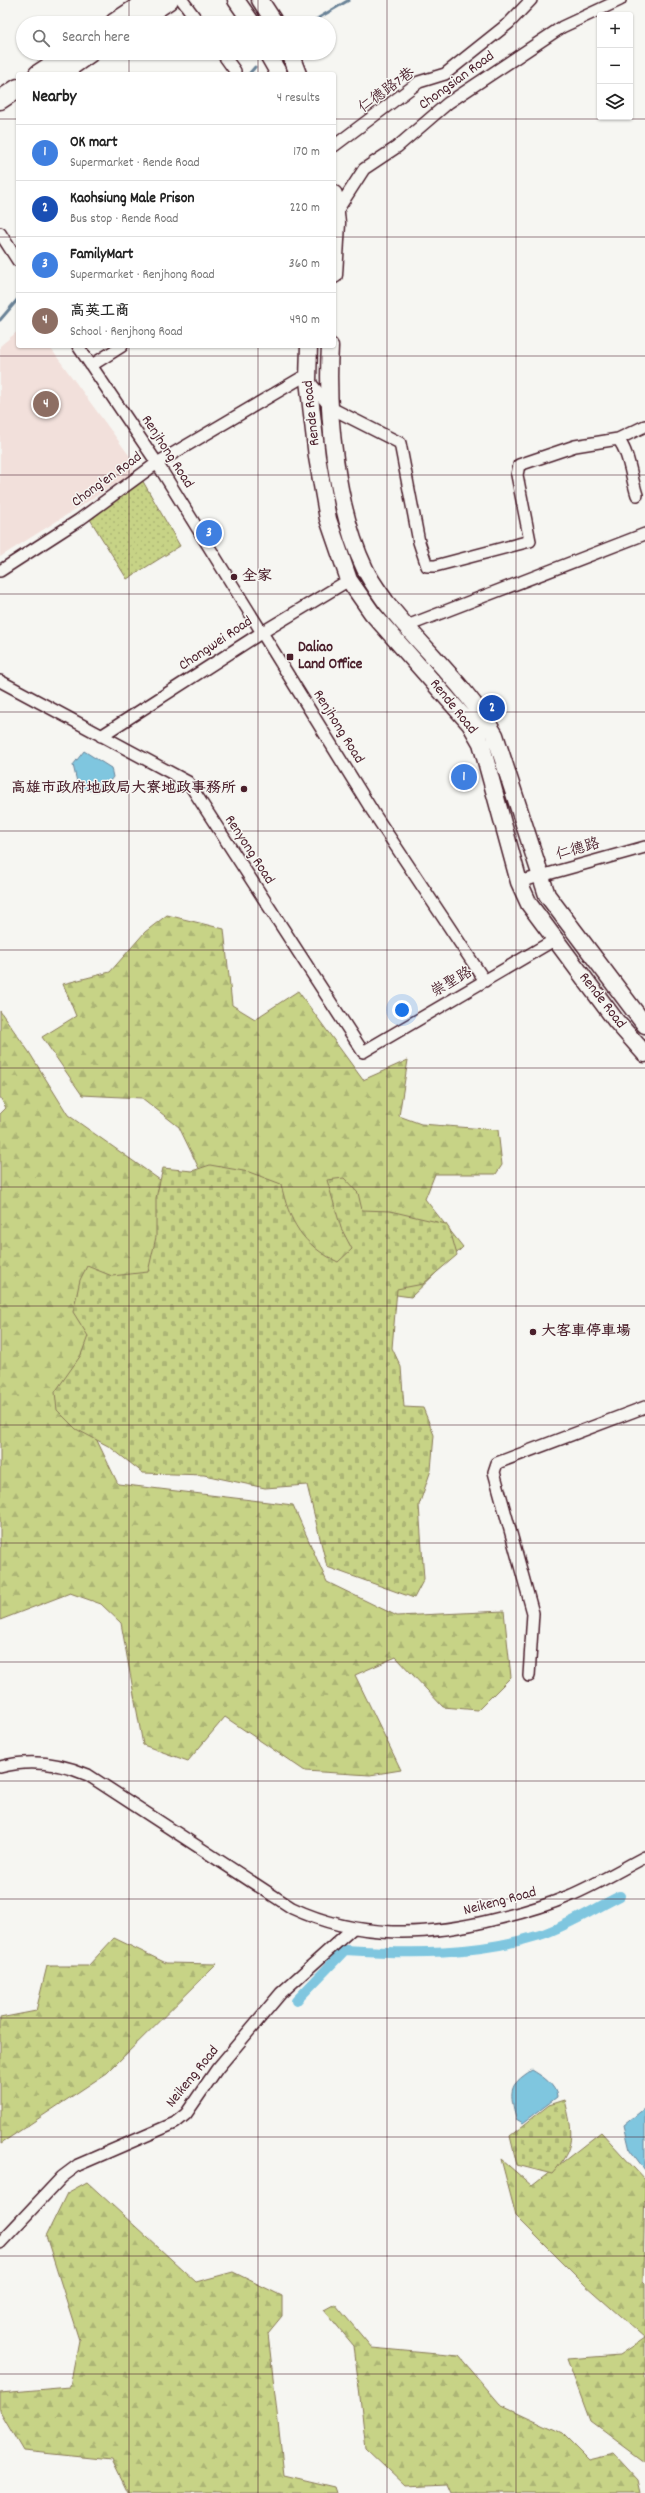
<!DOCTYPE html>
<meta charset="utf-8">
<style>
body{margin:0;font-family:Dekko,"LXGW WenKai TC",sans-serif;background:#f2f2f2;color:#222}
.controls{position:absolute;right:12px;top:12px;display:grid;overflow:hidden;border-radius:4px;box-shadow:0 1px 3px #0004}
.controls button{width:36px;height:36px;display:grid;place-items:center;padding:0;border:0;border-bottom:1px solid #e0e0e0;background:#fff;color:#222;font:20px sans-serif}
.you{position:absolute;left:402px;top:1010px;width:14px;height:14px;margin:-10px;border:3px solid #fff;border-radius:50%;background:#1a73e8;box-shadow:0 0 0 6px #1a73e833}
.badge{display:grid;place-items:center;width:26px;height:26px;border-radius:50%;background:#1a73e8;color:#fff;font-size:13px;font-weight:700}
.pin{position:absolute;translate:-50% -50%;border:2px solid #fff;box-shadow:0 1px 4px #0006}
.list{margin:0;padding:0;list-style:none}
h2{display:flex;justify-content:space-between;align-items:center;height:52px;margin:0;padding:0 16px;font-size:17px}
h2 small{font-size:13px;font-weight:400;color:#767676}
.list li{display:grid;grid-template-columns:26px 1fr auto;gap:12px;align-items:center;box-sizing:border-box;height:56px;padding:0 16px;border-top:1px solid #e0e0e0}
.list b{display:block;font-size:15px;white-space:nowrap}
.list p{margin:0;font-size:13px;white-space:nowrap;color:#767676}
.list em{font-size:13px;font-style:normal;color:#767676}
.icon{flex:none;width:22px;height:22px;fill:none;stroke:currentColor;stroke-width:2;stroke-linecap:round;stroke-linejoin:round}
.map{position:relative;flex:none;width:645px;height:2493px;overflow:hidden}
.search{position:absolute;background:#fff;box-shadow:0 1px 3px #0004;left:16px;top:16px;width:320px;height:44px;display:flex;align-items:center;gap:10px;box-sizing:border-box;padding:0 14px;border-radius:22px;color:#767676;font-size:15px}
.panel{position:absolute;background:#fff;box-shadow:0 1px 3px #0004;left:16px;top:72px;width:320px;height:276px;border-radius:4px}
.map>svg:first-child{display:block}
.built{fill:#f2e0db}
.forest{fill:url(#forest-firs);stroke:#887958}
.cemetery{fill:url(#cemetery-stones);stroke:#887958}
.park{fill:url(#park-dots);stroke:#887958}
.water{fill:#7fc6df;stroke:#6a8397}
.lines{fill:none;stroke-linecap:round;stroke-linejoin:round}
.stream{stroke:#6a8397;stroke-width:3}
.canal{stroke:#7fc6df;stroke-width:10}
.street-casing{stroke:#4a1f2b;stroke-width:14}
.secondary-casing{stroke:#4a1f2b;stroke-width:19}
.primary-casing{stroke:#4a1f2b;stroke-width:21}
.street{stroke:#f6f6f2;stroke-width:11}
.secondary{stroke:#f6f6f2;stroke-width:16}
.primary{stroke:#f6f6f2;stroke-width:18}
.grid{fill:none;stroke:#4a1f2b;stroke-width:1;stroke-opacity:0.55}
.poi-dot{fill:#4a1f2b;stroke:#f6f6f2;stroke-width:1.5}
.labels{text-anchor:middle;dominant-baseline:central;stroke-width:3;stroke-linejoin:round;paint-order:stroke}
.street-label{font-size:15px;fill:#4a1f2b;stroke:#f6f6f2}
.poi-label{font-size:15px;font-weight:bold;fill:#4a1f2b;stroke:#f6f6f2;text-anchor:start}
</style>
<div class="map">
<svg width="645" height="2493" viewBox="0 0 645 2493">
<defs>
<pattern id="forest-firs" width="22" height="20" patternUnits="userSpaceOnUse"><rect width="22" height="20" fill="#c7d386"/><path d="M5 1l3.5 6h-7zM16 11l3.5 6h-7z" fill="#acb574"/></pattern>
<pattern id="cemetery-stones" width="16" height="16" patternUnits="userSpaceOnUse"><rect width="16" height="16" fill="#c7d386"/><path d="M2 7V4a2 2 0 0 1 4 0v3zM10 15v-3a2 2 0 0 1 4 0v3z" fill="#acb574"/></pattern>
<pattern id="park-dots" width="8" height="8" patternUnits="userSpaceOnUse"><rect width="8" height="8" fill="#c7d386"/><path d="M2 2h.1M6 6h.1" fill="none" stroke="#acb574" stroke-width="1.8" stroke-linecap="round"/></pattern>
</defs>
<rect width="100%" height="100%" fill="#f6f6f2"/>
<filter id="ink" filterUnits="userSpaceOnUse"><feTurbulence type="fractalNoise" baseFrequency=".025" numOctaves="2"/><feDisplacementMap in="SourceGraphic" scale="8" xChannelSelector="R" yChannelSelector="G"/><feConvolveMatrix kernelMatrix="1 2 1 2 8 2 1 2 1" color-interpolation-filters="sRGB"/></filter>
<g filter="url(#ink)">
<path class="built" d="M18 331V346H49L134 462 133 473 0 557V346Z"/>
<path class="forest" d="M167 915 224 929 232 1005 255 1019 298 991 363 1080 408 1060 399 1116 421 1124 498 1130 502 1165 496 1174H435L425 1199 463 1247 411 1297 367 1291 208 1187 179 1127 142 1098 82 1095 42 1037 76 1016 63 984 110 972 145 932Z
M0 1011 29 1052 68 1115 194 1204 77 1399 118 1484 293 1505 327 1582 397 1616 504 1611 511 1677 478 1710 443 1707 396 1657 355 1675 401 1770 370 1775 305 1771 225 1717 188 1761 143 1745 121 1623 101 1604 70 1593 0 1620V1114L6 1108 0 1097Z
M114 1938 166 1963 217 1964 107 2073 0 2144V2018L36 2011 47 1966H88Z
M601 2132 645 2180 643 2281 645 2283V2462L590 2421 567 2359 620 2355 645 2338 585 2285 516 2216 501 2159 532 2186Z
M87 2182 196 2282 233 2272 282 2296V2316L268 2333 284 2475 335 2487 337 2493H128L112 2460 23 2451 0 2412V2393L70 2387 79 2340 46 2236 67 2193Z
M335 2304 372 2348 459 2356 500 2404 562 2433 589 2460 614 2454 638 2480 641 2493H451L447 2484 406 2486 366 2448 354 2346 324 2310Z"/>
<path class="cemetery" d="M210 1165 249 1172 281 1184C289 1221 302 1245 338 1262L352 1249 341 1228 327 1180 344 1178 358 1193 362 1210 390 1211 446 1224 450 1230 457 1255 423 1284 397 1289 392 1348 401 1367 404 1407 423 1408 434 1435 431 1470 419 1505 424 1579 414 1598 327 1567 307 1485 265 1488 204 1475 143 1473 110 1447 76 1429 57 1410 55 1392 81 1355 88 1336 73 1312 80 1280 87 1266 112 1276 148 1272 156 1237V1198L163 1168 192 1171Z
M565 2100C573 2133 576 2147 552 2174L517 2165 510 2136 549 2105Z"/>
<path class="park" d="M141 478 180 546 127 579 88 516Z"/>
<path class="water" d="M84 751 111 768 113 777C100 794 97 794 78 786L73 765Z
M532 2070C542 2076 556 2085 557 2097L523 2123 516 2119C510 2091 507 2086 532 2070Z
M645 2108V2170L630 2150 624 2125Z"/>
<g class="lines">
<path class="stream" d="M310 23 349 0
M249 74 255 67
M0 320 18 299"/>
<path class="canal" d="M296 2001 345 1950C410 1954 477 1955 540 1935 567 1926 594 1909 620 1896"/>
<g class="street-casing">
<path id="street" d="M182 0 199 23
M222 53 235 71
M334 146 419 82 445 74 509 23 531 0
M335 214 364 169 397 147 448 103 562 27 620 0
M0 233 18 261
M78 346 157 463 373 812 485 981
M92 365 122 346
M618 439C629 452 631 477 637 495
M0 571 79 520 157 463 301 378 308 380 331 408 400 443 419 542 427 566H435L530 541 517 475 519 465 575 446 618 439 645 426
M407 626 645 534
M0 681 188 782 363 1052 556 939
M101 736 261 633 349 580
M519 882 645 847
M529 1676 533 1613 494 1472 497 1463 645 1407
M0 1767C30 1759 60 1763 88 1775L292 1908C358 1939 426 1937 496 1919 521 1913 546 1906 569 1896 595 1885 620 1870 645 1857
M0 2243 62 2177 78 2165 175 2123 186 2114 217 2069 281 1993 352 1929"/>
</g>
<g class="secondary-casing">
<path id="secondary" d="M236 0 252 23
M260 0 275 23
M267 53 279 74
M290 53 298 74
M334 194 337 223 334 275
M309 346 308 380 317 457 328 519 349 580 372 613 470 724 481 743 519 882 529 904 616 1021 645 1054
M330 346C326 412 336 509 365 569 370 580 379 592 386 602 421 647 466 686 495 735L547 895 645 1025"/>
</g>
<g class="primary-casing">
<path id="primary" d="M114 23 144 3
M135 23 169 0
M38 74 70 53
M60 74 90 53
M0 100 18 88"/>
</g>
<use href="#street" class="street"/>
<use href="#secondary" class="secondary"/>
<use href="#primary" class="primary"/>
</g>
</g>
<path class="grid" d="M129 0V23M258 0V23M387 0V2493M516 0V2493M129 53V74M258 53V74M0 119H18M334 119H645M0 237H18M334 237H645M129 346V2493M258 346V2493M0 356H645M0 475H645M0 594H645M0 712H645M0 831H645M0 950H645M0 1068H645M0 1187H645M0 1306H645M0 1425H645M0 1543H645M0 1662H645M0 1781H645M0 1899H645M0 2018H645M0 2137H645M0 2256H645M0 2374H645"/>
<g class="poi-dot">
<circle cx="234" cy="577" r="4"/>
<rect x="286" y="653" width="8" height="8" rx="2"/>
<circle cx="244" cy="789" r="4"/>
<circle cx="533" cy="1332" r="4"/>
</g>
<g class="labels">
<g class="street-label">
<text transform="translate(457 81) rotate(-36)">Chongsian Road</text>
<text transform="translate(387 91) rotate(-36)">仁德路7巷</text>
<text transform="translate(312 413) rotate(-96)">Rende Road</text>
<text transform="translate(167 452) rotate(57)">Renjhong Road</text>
<text transform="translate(107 480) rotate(-36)">Chong'en Road</text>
<text transform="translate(216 644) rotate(-34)">Chongwei Road</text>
<text transform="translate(453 707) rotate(51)">Rende Road</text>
<text transform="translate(338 727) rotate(58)">Renjhong Road</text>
<text transform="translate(249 850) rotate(57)">Renyong Road</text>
<text transform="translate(578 850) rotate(-16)">仁德路</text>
<text transform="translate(452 983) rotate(-30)">崇聖路</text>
<text transform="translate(602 1001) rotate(52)">Rende Road</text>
<text transform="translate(500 1902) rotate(-15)">Neikeng Road</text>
<text transform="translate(193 2077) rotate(-51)">Neikeng Road</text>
</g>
<g class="poi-label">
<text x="242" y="577">全家</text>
<text x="298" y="648">Daliao<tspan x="298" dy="17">Land Office</tspan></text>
<text x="236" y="789" text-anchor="end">高雄市政府地政局大寮地政事務所</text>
<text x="541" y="1332">大客車停車場</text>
</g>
</g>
</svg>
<div class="controls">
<button>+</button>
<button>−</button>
<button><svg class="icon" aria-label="layers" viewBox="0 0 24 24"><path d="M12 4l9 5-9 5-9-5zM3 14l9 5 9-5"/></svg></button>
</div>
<div class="you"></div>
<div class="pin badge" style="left:464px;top:777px;background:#3f7fe0">1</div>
<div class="pin badge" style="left:492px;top:708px;background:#1a4fb4">2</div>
<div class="pin badge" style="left:209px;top:533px;background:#3f7fe0">3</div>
<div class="pin badge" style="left:46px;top:404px;background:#8d6e63">4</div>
<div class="search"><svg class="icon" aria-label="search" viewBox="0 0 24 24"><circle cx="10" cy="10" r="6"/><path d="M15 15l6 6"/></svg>Search here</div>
<section class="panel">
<h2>Nearby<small>4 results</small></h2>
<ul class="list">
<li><span class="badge" style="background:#3f7fe0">1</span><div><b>OK mart</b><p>Supermarket · Rende Road</p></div><em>170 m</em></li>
<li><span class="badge" style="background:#1a4fb4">2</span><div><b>Kaohsiung Male Prison</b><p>Bus stop · Rende Road</p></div><em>220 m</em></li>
<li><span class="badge" style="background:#3f7fe0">3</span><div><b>FamilyMart</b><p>Supermarket · Renjhong Road</p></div><em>360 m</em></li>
<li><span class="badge" style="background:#8d6e63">4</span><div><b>高英工商</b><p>School · Renjhong Road</p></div><em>490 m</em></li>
</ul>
</section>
</div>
